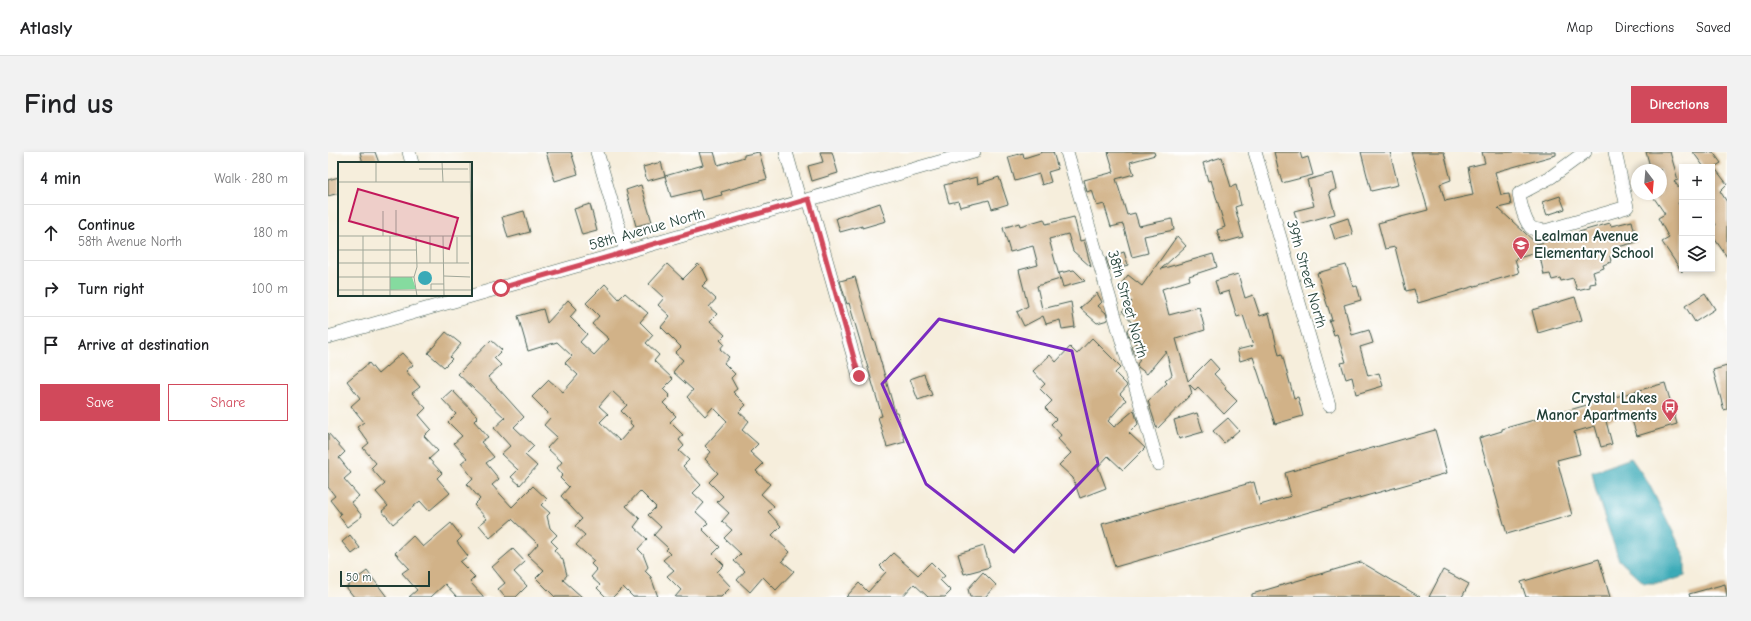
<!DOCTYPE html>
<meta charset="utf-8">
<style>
body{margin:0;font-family:"Comic Neue",sans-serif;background:#f2f2f2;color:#202124}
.controls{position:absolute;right:12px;top:12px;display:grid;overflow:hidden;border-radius:0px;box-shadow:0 2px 6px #0003}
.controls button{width:36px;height:36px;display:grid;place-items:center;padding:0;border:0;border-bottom:1px solid #e0e0e0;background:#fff;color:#202124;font:20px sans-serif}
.compass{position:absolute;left:1303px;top:12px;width:36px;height:36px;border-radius:50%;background:#fff;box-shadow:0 2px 6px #0003;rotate:164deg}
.scale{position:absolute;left:12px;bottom:10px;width:90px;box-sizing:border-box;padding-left:4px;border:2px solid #1f3d34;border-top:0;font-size:11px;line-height:14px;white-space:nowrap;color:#1f3d34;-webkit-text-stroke:3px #fff;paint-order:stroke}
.stop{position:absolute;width:12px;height:12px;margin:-9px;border:3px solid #d1495b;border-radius:50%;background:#fff}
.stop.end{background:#d1495b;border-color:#fff;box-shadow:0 1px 4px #0008}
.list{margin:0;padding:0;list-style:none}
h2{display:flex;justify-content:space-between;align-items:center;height:52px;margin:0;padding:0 16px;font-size:17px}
h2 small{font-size:13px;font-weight:400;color:#757577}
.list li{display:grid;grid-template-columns:26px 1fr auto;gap:12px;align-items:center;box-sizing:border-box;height:56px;padding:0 16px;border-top:1px solid #e0e0e0}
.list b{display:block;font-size:15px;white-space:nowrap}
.list p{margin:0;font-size:13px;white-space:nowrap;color:#757577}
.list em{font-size:13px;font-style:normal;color:#757577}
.actions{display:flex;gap:8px;padding:12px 16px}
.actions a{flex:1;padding:9px 0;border:1px solid #d1495b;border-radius:0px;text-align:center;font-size:14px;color:#d1495b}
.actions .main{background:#d1495b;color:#fff}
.icon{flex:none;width:22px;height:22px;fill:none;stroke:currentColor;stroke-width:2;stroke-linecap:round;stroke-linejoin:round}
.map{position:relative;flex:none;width:1399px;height:445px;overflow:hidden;border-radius:0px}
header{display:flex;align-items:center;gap:24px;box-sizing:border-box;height:56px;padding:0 20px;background:#fff;border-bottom:1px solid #e0e0e0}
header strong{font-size:19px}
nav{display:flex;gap:22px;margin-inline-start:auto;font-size:14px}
.intro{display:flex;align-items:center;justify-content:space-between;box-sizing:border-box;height:96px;padding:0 24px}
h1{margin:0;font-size:28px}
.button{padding:10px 18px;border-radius:0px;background:#d1495b;color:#fff;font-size:14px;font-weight:700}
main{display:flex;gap:24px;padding:0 24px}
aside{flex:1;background:#fff;border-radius:0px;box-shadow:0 2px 6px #0003}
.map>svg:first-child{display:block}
.water{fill:#3aaab7;stroke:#2c7476}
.building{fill:#d1b288;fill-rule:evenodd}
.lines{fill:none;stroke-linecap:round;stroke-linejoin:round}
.minor-casing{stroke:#3f584d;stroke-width:14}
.minor{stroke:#fff;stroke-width:13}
.route{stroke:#d1495b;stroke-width:5}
.marked{fill:none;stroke:#7b2cbf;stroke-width:3;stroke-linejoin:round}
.labels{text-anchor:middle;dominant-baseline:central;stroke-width:4;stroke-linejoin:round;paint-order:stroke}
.street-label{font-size:15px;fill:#1f3d34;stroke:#fff}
.poi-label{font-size:15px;font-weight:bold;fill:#1f3d34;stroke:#fff;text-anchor:start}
.inset-road{fill:none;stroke:#a0a799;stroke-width:1}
.view{fill:#c2185b;fill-opacity:0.15;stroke:#c2185b;stroke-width:2}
.inset-edge{fill:none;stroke:#1f3d34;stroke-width:2}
</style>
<header>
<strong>Atlasly</strong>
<nav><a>Map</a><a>Directions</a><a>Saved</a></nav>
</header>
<div class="intro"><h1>Find us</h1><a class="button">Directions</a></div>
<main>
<aside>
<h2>4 min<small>Walk · 280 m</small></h2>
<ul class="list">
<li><svg class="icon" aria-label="ahead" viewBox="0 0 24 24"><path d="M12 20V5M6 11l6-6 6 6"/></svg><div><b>Continue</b><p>58th Avenue North</p></div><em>180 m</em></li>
<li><svg class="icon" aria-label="right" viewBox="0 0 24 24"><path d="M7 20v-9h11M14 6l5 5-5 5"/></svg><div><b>Turn right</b></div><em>100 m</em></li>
<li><svg class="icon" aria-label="arrive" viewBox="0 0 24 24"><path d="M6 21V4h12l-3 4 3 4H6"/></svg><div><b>Arrive at destination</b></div></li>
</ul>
<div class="actions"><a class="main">Save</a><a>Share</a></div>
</aside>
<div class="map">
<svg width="1399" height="445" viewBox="0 0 1399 445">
<rect width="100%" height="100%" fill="#fff"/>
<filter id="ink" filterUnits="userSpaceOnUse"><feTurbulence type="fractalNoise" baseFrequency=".025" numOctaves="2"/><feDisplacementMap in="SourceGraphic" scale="8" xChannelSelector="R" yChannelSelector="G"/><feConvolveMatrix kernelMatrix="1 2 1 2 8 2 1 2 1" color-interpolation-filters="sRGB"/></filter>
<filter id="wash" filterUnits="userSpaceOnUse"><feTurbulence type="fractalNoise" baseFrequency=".012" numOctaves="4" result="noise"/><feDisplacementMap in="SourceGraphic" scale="16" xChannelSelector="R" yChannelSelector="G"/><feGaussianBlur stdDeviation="0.9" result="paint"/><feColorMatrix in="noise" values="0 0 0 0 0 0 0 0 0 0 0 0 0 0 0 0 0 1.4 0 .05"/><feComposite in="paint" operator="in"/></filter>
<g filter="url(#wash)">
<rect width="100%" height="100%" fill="#f6eedc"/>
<path class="water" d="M1303 306 1321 332 1349 388 1357 406V424L1335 431H1316L1291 408 1268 340 1264 320Z"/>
<g id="blocks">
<path class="building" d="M32 0H47L51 11H35Z
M218 0H243L250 22 227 29Z
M371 0H386L390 13 416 5V3L431 0 439 27 393 40 394 43 374 48 371 38 343 45 337 24 375 13Z
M492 0H504L510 21 484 29 480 14 495 10Z
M715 0H725L730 17 720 20 723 30 714 33 711 22 687 29 680 5 695 1 696 6Z
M780 0H826L827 3 802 10 806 22 788 27 799 63 807 61 811 74 844 67 846 78 816 84 820 101 804 105 795 72 783 75 776 52 769 54 764 38 759 40 756 28 786 20Z
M946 0H972L974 7 980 5 985 23 954 31Z
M1033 0H1062L1070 33 1043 39Z
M1083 0H1116L1123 28 1112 32 1117 49 1145 43 1140 15 1157 11 1154 0H1228V3L1167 20 1173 43 1181 42 1183 53 1170 56 1209 92 1282 71 1283 74 1304 69 1309 90 1286 96 1287 102 1282 104 1283 110 1275 113 1276 116 1265 120 1268 131 1262 132V135L1249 138 1245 126 1233 129 1232 126 1224 128 1222 122 1216 123 1211 100 1187 107 1191 121 1090 151 1086 137 1078 139 1067 95 1057 97 1050 71 1100 58Z
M1318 0H1342L1350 28 1346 29 1354 40V48L1350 51 1354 58V120L1334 90 1341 86 1330 66 1337 62 1326 46 1333 42V18H1323Z
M1365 0H1385L1393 11 1386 15 1399 32 1392 39 1399 50V105L1384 83V76L1388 73 1384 66V15H1376Z
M894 5 903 35 908 33 913 53 907 55 915 85 893 91 889 78 897 75 883 28 880 29 875 11Z
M333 10 337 24 319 29 315 15Z
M1005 21 1009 37 1001 40 1007 62 970 72 966 59 986 54 979 28Z
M11 25V41L0 44V28Z
M649 25 650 32 671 25 680 52 664 57 661 48 632 55 630 49 621 51 616 33Z
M313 33 324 70 308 74 298 38Z
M1232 44 1237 57 1219 63 1214 50Z
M552 51 558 69 534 76V74L512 80 508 66Z
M262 52 269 79 254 83 246 57Z
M196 59 202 80 180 86 174 65Z
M746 65 752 89 756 88 763 115 745 99 740 82 721 87 732 127 709 134 714 157 743 150 747 175 734 177 732 168 718 172 715 164 696 174 689 160 700 154 691 118 710 113 705 94 682 100 675 76 691 71 692 74 716 67 718 72Z
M1020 66 1025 83 1007 88 1002 72Z
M849 84 858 94 833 117 885 102 889 115 861 124 862 128 834 137 841 163 871 155 877 178 848 187 860 229 882 207 891 217 886 222 898 235 897 237 909 249 896 262 870 235 867 238 861 232 864 241 829 277 820 249 839 231 837 229 844 223 838 199 819 222 810 215 809 212 812 208 807 203 804 195 808 191 801 185 799 178 804 171 794 159 804 150 789 137 800 123 814 134Z
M796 100 800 113 782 118 778 106Z
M339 112 355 127 370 112 375 117 380 128 374 134 388 147 381 155 389 162 382 169 397 183 392 188 396 192 392 197 401 205 396 211 407 222 403 226 409 237 405 240 418 253 411 260 421 269 414 278 430 292 422 300 435 312 428 319 442 332 433 342 446 354 440 360 453 374 444 383 462 400 454 409 466 419 448 438 435 425 422 440 409 428 417 419 406 409 413 402 396 386 404 378 394 369 401 361 389 350 395 344 381 330 390 321 377 307 383 300 377 294 399 269 385 255 377 264 359 245 365 238 345 220 355 208 347 201 353 195 333 175 342 164 330 153 336 146 321 132Z
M1018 113 1025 135 1029 134 1033 148 1016 153 1024 183 1041 178 1045 191 1032 195 1040 224 1051 221 1055 234 1028 242 1024 225 1018 227 1013 211 1018 210 1009 182 1006 183 1001 168H1004L989 121Z
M746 118 757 129 735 135 731 121Z
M910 122 917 146 925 143 932 164 941 161 951 203 954 202 966 246 970 245 975 264 947 272 925 205 912 209 909 198 925 194 915 163 909 165 901 139 891 142 887 129Z
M527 125 545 188 546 187 554 214 567 260H569L577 290 559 295 550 265 554 264 521 151 519 152 512 129Z
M277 132 291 147 297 141 320 161 312 170 325 183 318 191 331 203 326 209 345 227 335 237 342 244 335 251 348 264 342 270 355 283 351 288 356 294 351 299 361 308 355 314 373 333 365 341 376 351 368 360 380 371 374 377 392 395 385 402 396 413 389 420 403 435 393 445H347L353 438 339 424 346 418 335 408 342 402 338 398 340 396 326 383 333 375 320 363 328 355 312 339 298 354 312 367 306 375 319 387 310 397 315 402 320 415 317 419 323 425 330 445H305L295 435 285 445H278L269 436 272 433 263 425 269 418 263 412 266 409 248 393 257 383 247 374 254 367 233 344 241 335 232 326 235 323 229 316 234 310 219 296 229 285 216 273 222 266 219 263 220 261 204 245 221 228 235 240 250 223 237 211 244 204 229 190 200 199 190 164 215 157 219 171 240 148 249 157 242 165 259 182 252 190 266 203 281 187 264 172 271 164 258 151ZM284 239 299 253 293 259 303 269 302 271 305 274 292 289 272 270 280 262 271 254Z
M769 141 774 150 770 154 778 161 780 168 769 171 752 156Z
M1377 141 1387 157 1367 170 1357 154Z
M1247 145 1254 168 1210 181 1204 158Z
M118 180 133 192 122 205 124 207 116 215 100 201Z
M764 186 793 215 787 221 798 232 799 234 792 242 798 248 780 269 786 275 806 258 810 272 801 281 817 296 795 318 780 304 770 315 778 336 752 346 745 326 731 313 743 301 730 287 733 283 723 272 728 267 717 256 724 249 712 237 717 232 705 219 722 203 728 210 742 195 749 202Z
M163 188 174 198 166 206 173 213 160 225 196 265 186 275 206 294 197 303 209 314 192 333 183 325 190 318 173 302 182 294 166 276 177 266 130 222Z
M74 201 85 213 78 219 92 235 84 241 98 256 91 263 103 277 96 284 110 299 101 307 114 321 109 326 122 341 101 359 92 349 65 372 54 359 60 354 48 340 57 332 43 316 48 311 35 296 41 291 29 275 36 270 23 254 32 246 19 229 41 211 50 222Z
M1399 214V257L1396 258 1385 218Z
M596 222 604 243 590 248 582 227Z
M1337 231 1349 272 1309 284 1302 262 1278 269 1284 292 1273 295 1267 274 1246 280 1252 302 1229 308 1244 363 1179 382 1151 286 1174 279V277Z
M124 238 150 265 146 269 160 285 153 290 166 305 158 311 171 327 164 333 184 355 205 334 219 347 213 353 222 361 219 364 222 376 229 383 223 389 229 395 226 398 235 408 239 423 235 428 254 445H227L208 426 216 418 200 403 210 392 184 367 162 386 151 373 159 367 146 353 152 347 139 332 145 326 133 311 139 306 126 291 134 284 120 270 128 262 114 247Z
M869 261 875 280 851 287 846 268Z
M900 266 911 278 896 291 885 279Z
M1107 278 1119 321 787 415 774 372 926 330 932 353 963 344 957 321Z
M0 281 17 300 11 306 23 321 16 327 31 344 23 350 34 364 19 375 11 364 13 362 2 348 7 344 0 335Z
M123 371 134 385 129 390 140 404 132 410 147 425 142 430 156 445H129L117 432 103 445H81L89 438 74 421 81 416 67 401 85 384 95 395Z
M22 383 32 396 24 402 14 390Z
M656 394 662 415 636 422 630 402Z
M185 397 197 410 186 420 199 434 188 445H177L170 437 177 431 164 415Z
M565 401 590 423 603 410 617 424 612 428 623 439 617 445H600L586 432 574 445H518L531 431 540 440 558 420 552 414Z
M1271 407 1282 445H1198L1193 430Z
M1033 410 1092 445H924V442Z
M1115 418 1141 432 1134 445H1101Z
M39 419 53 437 59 445H26L18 435Z
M655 420 668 433 657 445H642L640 437Z
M1397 432 1399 445H1362L1361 442Z"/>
</g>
</g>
<g filter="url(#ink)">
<use href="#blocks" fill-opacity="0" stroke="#3f584d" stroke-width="1"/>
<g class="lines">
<g class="minor-casing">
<path id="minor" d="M81 0 84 11
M269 0 298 100
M458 0 472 50
M739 0 830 312
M927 0 1001 253
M1257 0 1223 25 1191 42C1192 50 1197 72 1204 76 1207 78 1213 78 1217 79L1299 55 1287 0
M481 47 531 224
M0 185 646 0"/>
</g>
<use href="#minor" class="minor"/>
</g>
</g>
<g class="lines" filter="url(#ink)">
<path class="route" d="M173 136 481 47 531 224"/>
</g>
<path class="marked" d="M611 167 744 199 770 312 686 400 598 332 554 232Z"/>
<defs>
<g id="school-pin" transform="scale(0.9)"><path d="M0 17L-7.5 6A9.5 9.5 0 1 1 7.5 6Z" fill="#d1495b" stroke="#fff"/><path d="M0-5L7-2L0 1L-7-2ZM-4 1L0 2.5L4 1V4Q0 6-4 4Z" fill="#fff"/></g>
<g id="bus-pin" transform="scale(0.9)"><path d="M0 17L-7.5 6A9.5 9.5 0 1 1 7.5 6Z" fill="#d1495b" stroke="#fff"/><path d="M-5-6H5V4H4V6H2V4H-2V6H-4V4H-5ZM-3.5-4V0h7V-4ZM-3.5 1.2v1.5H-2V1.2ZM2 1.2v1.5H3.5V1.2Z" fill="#fff"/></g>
</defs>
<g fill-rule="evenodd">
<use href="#school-pin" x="1193" y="93"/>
<use href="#bus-pin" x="1342" y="255"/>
</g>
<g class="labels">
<g class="street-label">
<text transform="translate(319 77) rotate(-16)">58th Avenue North</text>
<text transform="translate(979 122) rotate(74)">39th Street North</text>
<text transform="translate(800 152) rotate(74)">38th Street North</text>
</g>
<g class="poi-label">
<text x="1206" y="84">Lealman Avenue<tspan x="1206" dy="17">Elementary School</tspan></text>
<text x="1329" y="246" text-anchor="end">Crystal Lakes<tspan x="1329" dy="17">Manor Apartments</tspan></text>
</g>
</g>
<g transform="translate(10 10)">
<rect width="134" height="134" fill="#f6eedc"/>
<path d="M52 115H74L78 127 52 128Z" fill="#85db9f"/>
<path d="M80 116a7 7 0 1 1 14 0a7 7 0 1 1-14 0Z" fill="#3aaab7"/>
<path class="inset-road" d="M38 0V20M104 0 105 20M132 0 134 134M81 7H130M0 20H133M58 48V74M45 49V74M0 74H133M25 74V134M52 74V134M78 74 79 105 76 115 79 134M92 74V101M105 74 106 134M119 75V101M0 88H78M0 101H131M106 114 132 115M0 115H76M0 128H134M93 128V122H106"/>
<path class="view" d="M20 27 120 56 111 87 11 59Z"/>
<rect width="134" height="134" class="inset-edge"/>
</g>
</svg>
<div class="controls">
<button>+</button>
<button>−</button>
<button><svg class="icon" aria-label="layers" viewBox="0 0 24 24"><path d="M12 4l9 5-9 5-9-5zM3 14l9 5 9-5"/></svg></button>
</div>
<svg class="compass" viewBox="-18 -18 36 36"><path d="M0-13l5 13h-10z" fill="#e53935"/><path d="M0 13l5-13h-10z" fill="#757577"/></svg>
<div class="scale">50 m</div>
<div class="stop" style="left:173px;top:136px"></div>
<div class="stop end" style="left:531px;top:224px"></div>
</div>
</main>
